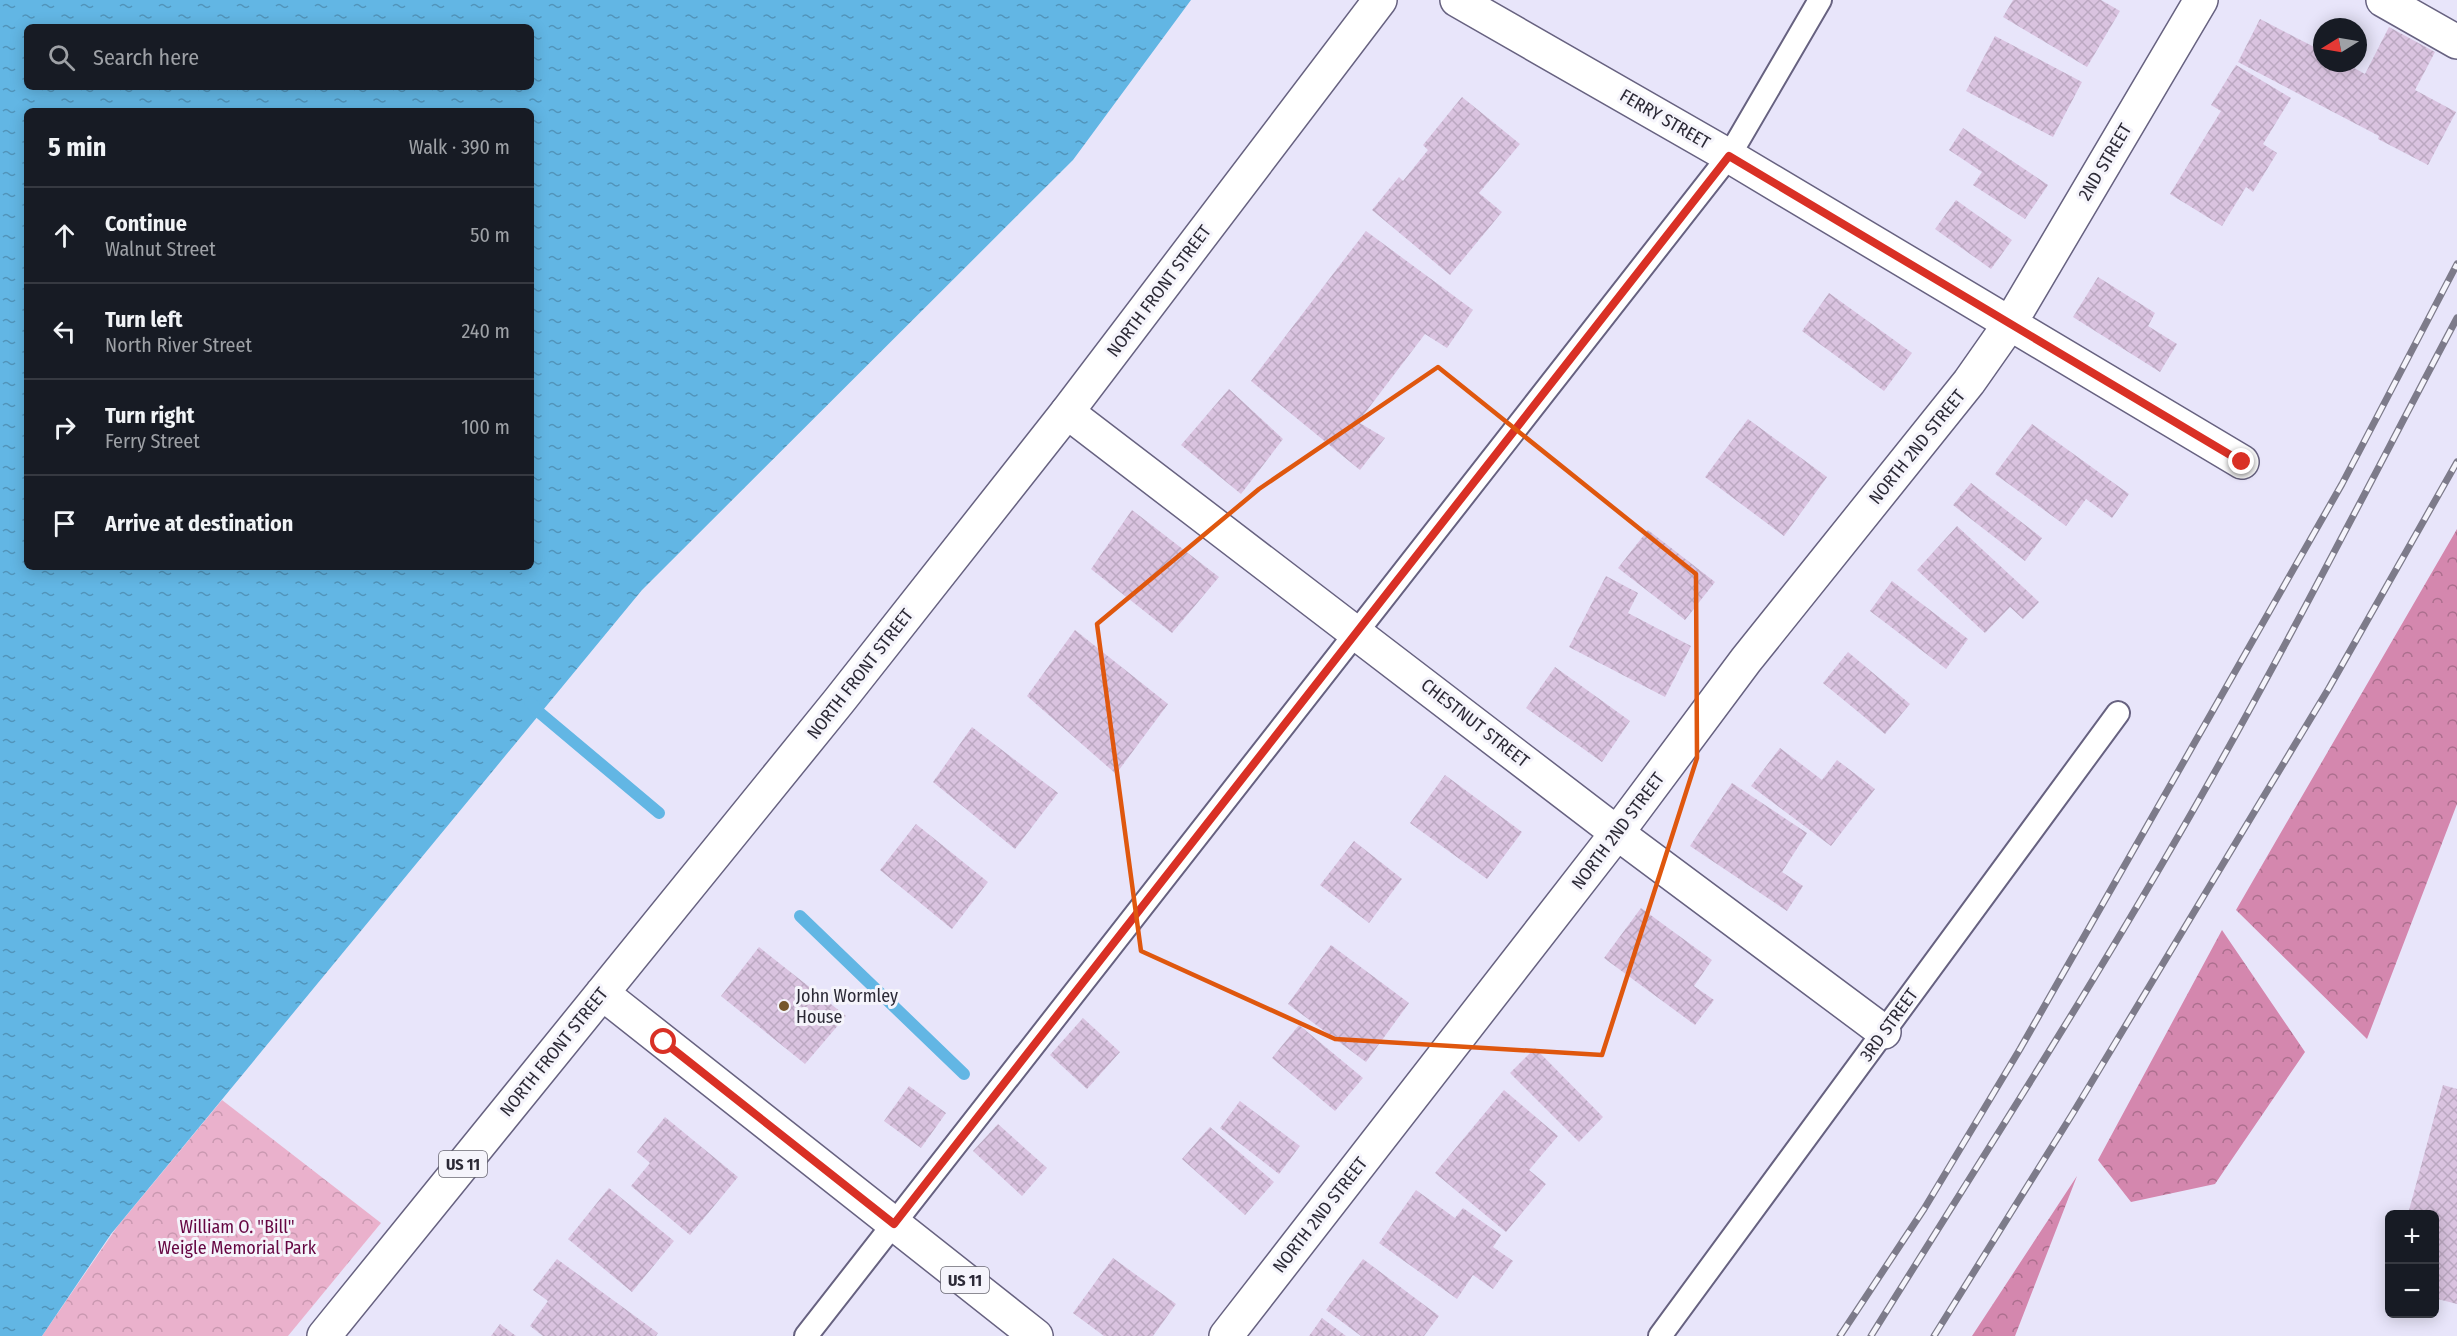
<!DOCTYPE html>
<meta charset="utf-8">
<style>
body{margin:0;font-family:"Fira Sans Condensed",sans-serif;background:#242831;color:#f1f3f6}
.controls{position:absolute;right:18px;bottom:18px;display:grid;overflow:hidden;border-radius:9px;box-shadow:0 3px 15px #0003}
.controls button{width:54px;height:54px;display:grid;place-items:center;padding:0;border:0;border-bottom:2px solid #363941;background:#171b24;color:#f1f3f6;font:30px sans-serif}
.compass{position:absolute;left:2313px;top:18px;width:54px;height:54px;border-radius:50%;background:#171b24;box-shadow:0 3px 15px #0003;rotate:259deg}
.stop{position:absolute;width:18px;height:18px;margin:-14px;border:4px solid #d93025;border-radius:50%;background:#fff}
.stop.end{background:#d93025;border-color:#fff;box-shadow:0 2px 6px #0008}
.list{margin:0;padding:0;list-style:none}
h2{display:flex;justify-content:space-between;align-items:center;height:78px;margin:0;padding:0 24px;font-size:26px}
h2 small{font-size:20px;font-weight:400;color:#9ea1a6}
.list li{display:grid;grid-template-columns:39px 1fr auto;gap:18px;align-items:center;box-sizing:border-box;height:96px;padding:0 24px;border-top:2px solid #363941}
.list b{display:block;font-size:22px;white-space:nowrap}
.list p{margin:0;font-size:20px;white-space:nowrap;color:#9ea1a6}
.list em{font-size:20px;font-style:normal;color:#9ea1a6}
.icon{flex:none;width:33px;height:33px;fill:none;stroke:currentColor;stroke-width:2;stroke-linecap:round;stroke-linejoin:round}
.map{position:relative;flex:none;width:2457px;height:1336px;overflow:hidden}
.search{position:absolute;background:#171b24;box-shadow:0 3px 15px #0003;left:24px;top:24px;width:510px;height:66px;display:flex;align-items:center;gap:15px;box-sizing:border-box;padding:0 21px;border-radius:9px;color:#9ea1a6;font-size:22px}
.panel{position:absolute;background:#171b24;box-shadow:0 3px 15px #0003;left:24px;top:108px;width:510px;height:462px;border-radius:9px}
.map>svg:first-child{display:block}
.forest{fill:url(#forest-crowns)}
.park{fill:url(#park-crowns)}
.water{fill:url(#water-ripples);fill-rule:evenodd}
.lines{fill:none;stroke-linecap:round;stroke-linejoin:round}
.stream{stroke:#62b6e4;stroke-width:12}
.building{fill:url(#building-cross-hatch)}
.lane-casing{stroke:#676280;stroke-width:26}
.street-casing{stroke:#676280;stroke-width:36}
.primary-casing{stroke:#676280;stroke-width:36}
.lane{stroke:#fff;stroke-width:22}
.street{stroke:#fff;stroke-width:33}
.primary{stroke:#fff;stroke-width:33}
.rail-casing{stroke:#7d7b8a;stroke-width:7}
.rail{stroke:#f5f4fb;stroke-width:4.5;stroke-dasharray:14;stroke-linecap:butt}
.route{stroke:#d93025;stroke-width:8}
.marked{fill:none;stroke:#df570e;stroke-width:4.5;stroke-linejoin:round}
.poi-dot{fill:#75572b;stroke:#f5f4fb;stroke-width:2}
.labels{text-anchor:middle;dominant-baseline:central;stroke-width:6;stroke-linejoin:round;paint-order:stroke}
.shield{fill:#f5f4fb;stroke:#686771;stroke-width:1.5}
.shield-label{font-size:16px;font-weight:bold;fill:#2c2a36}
.street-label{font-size:18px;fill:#2c2a36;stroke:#f5f4fb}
.poi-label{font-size:18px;fill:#2c2a36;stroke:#f5f4fb;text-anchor:start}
.park-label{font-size:18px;fill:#650642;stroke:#f5f4fb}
</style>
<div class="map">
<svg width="2457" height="1336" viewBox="0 0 2457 1336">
<defs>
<pattern id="forest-crowns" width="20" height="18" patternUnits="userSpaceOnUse" patternTransform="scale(1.5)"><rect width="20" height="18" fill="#d487ae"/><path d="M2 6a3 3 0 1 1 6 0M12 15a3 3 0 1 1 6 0" fill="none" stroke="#ac6f8e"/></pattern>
<pattern id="park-crowns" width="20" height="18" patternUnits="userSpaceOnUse" patternTransform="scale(1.5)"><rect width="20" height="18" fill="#eab1cc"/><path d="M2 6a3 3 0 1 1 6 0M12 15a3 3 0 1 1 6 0" fill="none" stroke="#c998b0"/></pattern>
<pattern id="water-ripples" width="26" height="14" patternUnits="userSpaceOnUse" patternTransform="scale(1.5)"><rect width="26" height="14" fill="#62b6e4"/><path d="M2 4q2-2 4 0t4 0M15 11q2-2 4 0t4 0" fill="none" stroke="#5194ba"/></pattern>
<pattern id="building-cross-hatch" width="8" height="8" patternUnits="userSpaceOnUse" patternTransform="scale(1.5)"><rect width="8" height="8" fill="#dac3e0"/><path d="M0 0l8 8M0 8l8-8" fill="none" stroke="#bba8c1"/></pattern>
</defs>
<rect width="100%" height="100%" fill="#e8e5fa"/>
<path class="forest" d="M2457 529V804L2367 1039 2236 910Z
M2222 930 2305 1052 2215 1184 2131 1202 2098 1160Z
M2077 1176 2015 1336H1972Z"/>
<path class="park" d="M222 1100 381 1223 288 1336H42L117 1227Z"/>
<path class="water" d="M0 0H1191L1073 160 642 590 111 1234 42 1336H0ZM27 27H531V87H27ZM27 111H531V567H27Z"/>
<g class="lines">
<path class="stream" d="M530 702 540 713 659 813
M800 916 964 1074"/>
</g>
<path class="building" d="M2013 0H2101L2120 11 2087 67 2003 17Z
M2260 19 2322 51V63H2345L2365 74 2389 27 2435 52 2415 90 2456 112 2428 165 2378 139 2379 136 2238 62Z
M1995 36 2082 82 2053 137 1966 91Z
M2236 65 2291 98 2263 144 2277 153 2253 192 2246 187 2222 226 2170 194 2221 111 2211 105Z
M1462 97 1520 144 1479 193 1502 212 1450 275 1372 210 1399 177 1403 181 1428 150 1423 145Z
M1963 128 2048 185 2025 219 1973 185 1982 172 1949 150Z
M1956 200 2012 240 1991 269 1935 229Z
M1366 231 1473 310 1447 348 1425 334 1358 422 1385 438 1360 470 1251 381Z
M2098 277 2155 313 2148 326 2177 344 2160 372 2073 317Z
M1829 293 1912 353 1884 391 1802 331Z
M1229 389 1283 439 1241 494 1181 445Z
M1748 419 1827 477 1784 536 1705 477Z
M2032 424 2129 494 2112 518 2086 499 2066 526 1995 474Z
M1971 483 2042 538 2025 561 1953 505Z
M1132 510 1219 577 1172 633 1091 569Z
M1957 526 2039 602 2023 619 2010 607 1985 633 1917 570Z
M1648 530 1715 582 1685 620 1618 568Z
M1606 576 1638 593 1628 613 1691 646 1665 697 1569 647Z
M1892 581 1968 639 1946 669 1870 611Z
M1075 630 1168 704 1116 774 1027 696Z
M1848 652 1910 704 1885 734 1823 683Z
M1555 667 1630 721 1602 762 1526 708Z
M972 727 1058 793 1015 849 933 782Z
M1780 748 1822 780 1837 760 1875 789 1831 846 1751 786Z
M1445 775 1522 832 1487 879 1410 823Z
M1732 783 1807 833 1782 872 1803 886 1787 911 1690 846Z
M916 824 988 882 952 929 880 870Z
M1354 841 1402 879 1369 923 1320 885Z
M1641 908 1712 960 1694 986 1714 1000 1695 1025 1604 958Z
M1331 945 1409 1003 1366 1062 1288 1004Z
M759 947 846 1016 805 1064 721 996Z
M1083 1018 1120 1052 1087 1089 1050 1055Z
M1299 1025 1363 1078 1335 1111 1272 1058Z
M1535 1048 1603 1117 1579 1142 1510 1073Z
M2443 1085 2457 1089V1304L2434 1298V1214H2408Z
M909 1086 946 1113 921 1148 884 1121Z
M1504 1090 1558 1136 1529 1170 1546 1184 1506 1232 1435 1173Z
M1240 1101 1300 1146 1279 1174 1220 1128Z
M665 1117 738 1177 690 1235 631 1186 650 1163 637 1152Z
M998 1124 1047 1168 1022 1196 973 1151Z
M1210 1127 1274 1182 1245 1215 1182 1159Z
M609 1188 674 1241 632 1292 568 1239Z
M1416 1190 1455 1218 1463 1208 1501 1235 1493 1247 1513 1261 1493 1289 1473 1275 1457 1299 1379 1243Z
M1113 1258 1176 1304 1153 1336H1104L1073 1313Z
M557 1259 658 1333 656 1336H543L530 1326 548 1301 533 1290Z
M1363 1259 1439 1316 1424 1336H1361L1326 1310Z
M1322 1318 1346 1336H1309Z
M500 1324 516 1336H491Z"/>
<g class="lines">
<g class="lane-casing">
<path id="lane" d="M806 1336 1729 156 1820 0
M1660 1336 2118 713"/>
</g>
<g class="street-casing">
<path id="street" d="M1457 0 1729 156 2242 462
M2383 0 2457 42
M1067 412 1617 833 1884 1032
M1226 1336 1617 833 1746 660 1969 382 2009 325 2201 0"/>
</g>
<g class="primary-casing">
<path id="primary" d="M602 993 1036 1336
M324 1336 839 701 1067 412 1380 0"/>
</g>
<use href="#lane" class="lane"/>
<use href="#street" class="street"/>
<use href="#primary" class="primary"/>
<g class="rail-casing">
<path id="rail" d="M1840 1336 1924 1209 2020 1049 2342 484 2457 264
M1871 1336C1975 1169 2082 1003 2180 833 2278 664 2366 490 2457 318
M1934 1336 2073 1113 2329 688 2457 462"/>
</g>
<use href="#rail" class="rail"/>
</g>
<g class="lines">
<path class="route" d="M664 1042 894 1224 1729 156 2242 462"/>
</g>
<path class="marked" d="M1438 367 1696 574 1697 758 1602 1055 1335 1039 1141 951 1097 624 1259 489Z"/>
<circle class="poi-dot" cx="784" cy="1006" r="6"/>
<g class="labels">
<g class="shield">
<rect x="439" y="1151" width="48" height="26" rx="4.5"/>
<rect x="941" y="1267" width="48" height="26" rx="4.5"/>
</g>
<g class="shield-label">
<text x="463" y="1164">US 11</text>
<text x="965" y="1280">US 11</text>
</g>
<g class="street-label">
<text transform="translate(1665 119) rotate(30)">FERRY STREET</text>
<text transform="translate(2105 162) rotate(-59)">2ND STREET</text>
<text transform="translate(1159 291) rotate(-53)">NORTH FRONT STREET</text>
<text transform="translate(1917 447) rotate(-51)">NORTH 2ND STREET</text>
<text transform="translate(860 674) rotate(-52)">NORTH FRONT STREET</text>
<text transform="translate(1475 723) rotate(38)">CHESTNUT STREET</text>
<text transform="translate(1618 831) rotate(-53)">NORTH 2ND STREET</text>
<text transform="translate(1889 1025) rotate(-54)">3RD STREET</text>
<text transform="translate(554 1052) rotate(-51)">NORTH FRONT STREET</text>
<text transform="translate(1320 1215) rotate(-52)">NORTH 2ND STREET</text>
</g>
<g class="poi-label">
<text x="796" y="996">John Wormley<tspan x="796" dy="21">House</tspan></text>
</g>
<g class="park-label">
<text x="237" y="1227">William O. "Bill"<tspan x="237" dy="21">Weigle Memorial Park</tspan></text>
</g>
</g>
</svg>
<div class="controls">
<button>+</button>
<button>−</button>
</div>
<svg class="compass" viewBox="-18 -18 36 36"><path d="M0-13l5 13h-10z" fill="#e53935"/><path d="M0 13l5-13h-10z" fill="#9ea1a6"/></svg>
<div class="stop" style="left:664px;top:1042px"></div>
<div class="stop end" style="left:2242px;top:462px"></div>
<div class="search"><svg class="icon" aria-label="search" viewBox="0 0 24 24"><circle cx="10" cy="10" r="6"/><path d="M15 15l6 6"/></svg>Search here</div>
<section class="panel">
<h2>5 min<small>Walk · 390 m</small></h2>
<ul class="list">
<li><svg class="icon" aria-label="ahead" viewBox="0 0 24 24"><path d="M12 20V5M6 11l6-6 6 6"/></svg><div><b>Continue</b><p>Walnut Street</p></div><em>50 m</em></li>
<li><svg class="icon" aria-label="left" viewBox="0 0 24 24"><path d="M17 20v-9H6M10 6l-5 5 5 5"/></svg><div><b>Turn left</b><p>North River Street</p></div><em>240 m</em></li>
<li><svg class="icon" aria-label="right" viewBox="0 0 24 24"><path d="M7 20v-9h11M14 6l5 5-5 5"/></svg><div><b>Turn right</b><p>Ferry Street</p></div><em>100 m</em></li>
<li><svg class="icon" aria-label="arrive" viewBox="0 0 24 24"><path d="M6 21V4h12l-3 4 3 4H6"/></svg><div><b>Arrive at destination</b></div></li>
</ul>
</section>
</div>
